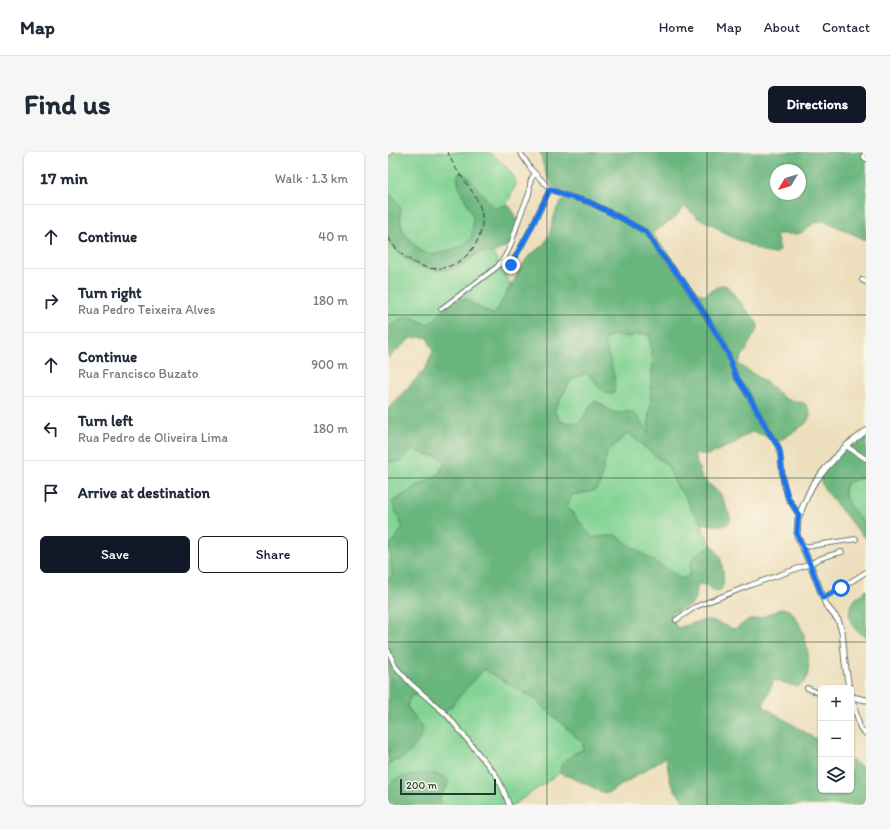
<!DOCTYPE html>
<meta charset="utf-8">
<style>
body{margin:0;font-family:Itim,sans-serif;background:#f6f6f7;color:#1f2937}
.controls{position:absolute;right:12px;bottom:12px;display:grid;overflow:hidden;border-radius:6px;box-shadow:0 1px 3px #0004}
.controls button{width:36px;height:36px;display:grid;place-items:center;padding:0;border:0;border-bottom:1px solid #e0e1e3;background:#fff;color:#1f2937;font:20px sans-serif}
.compass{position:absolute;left:382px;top:12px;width:36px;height:36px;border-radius:50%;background:#fff;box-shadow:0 1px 3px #0004;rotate:232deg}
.scale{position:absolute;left:12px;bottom:10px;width:96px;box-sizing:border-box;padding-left:4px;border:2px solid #1f3d34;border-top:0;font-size:11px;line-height:14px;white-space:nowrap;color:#1f3d34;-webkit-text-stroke:3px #fcf5e5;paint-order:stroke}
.stop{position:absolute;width:12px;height:12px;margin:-9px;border:3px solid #1a73e8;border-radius:50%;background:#fff}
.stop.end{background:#1a73e8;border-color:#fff;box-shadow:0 1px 4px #0008}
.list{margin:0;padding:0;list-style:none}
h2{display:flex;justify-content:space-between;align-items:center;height:52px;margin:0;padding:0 16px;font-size:17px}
h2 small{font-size:13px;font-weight:400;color:#747a83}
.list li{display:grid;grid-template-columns:26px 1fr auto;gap:12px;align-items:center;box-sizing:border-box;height:64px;padding:0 16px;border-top:1px solid #e0e1e3}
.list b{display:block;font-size:15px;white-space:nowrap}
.list p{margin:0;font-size:13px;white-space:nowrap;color:#747a83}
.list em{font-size:13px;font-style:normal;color:#747a83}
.actions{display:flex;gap:8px;padding:12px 16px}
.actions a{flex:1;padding:9px 0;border:1px solid #111827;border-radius:6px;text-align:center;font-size:14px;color:#111827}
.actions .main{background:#111827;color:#fff}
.icon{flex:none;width:22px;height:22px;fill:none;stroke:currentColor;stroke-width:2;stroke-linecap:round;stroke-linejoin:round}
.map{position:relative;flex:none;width:478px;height:653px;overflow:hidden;border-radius:6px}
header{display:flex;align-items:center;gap:24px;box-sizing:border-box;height:56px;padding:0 20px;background:#fff;border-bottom:1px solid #e0e1e3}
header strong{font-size:19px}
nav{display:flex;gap:22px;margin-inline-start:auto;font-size:14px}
.intro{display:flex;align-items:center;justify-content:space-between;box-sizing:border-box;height:96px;padding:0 24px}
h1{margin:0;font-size:28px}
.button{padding:10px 18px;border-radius:6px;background:#111827;color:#fff;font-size:14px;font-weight:700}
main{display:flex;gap:24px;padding:0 24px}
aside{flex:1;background:#fff;border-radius:6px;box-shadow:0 1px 3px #0004}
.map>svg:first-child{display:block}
.green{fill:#82d394;stroke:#508864}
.forest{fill:#69b57e;stroke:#447959;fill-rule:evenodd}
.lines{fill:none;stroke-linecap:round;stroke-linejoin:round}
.minor-casing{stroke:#677664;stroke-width:6}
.tertiary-casing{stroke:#677664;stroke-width:7}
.minor{stroke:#fff;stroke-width:4}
.tertiary{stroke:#fff;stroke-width:5}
.rail{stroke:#1f3d34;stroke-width:1;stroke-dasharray:6 3;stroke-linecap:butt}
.route{stroke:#1a73e8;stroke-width:5}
.grid{fill:none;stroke:#1f3d34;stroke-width:1;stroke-opacity:0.55}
</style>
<header>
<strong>Map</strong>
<nav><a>Home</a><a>Map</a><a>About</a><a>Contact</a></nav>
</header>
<div class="intro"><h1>Find us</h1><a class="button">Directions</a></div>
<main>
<aside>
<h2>17 min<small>Walk · 1.3 km</small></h2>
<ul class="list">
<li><svg class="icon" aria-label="ahead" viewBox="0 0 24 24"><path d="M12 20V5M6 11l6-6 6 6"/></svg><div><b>Continue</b></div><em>40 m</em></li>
<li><svg class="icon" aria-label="right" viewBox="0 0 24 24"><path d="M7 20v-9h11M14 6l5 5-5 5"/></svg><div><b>Turn right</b><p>Rua Pedro Teixeira Alves</p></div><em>180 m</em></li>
<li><svg class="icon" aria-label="ahead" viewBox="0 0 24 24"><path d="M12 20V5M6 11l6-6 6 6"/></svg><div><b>Continue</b><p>Rua Francisco Buzato</p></div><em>900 m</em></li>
<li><svg class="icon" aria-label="left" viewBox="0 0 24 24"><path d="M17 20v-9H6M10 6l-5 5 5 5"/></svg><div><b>Turn left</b><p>Rua Pedro de Oliveira Lima</p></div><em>180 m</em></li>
<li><svg class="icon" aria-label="arrive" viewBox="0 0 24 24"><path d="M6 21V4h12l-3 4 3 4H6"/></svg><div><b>Arrive at destination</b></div></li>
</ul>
<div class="actions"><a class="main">Save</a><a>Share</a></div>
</aside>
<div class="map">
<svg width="478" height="653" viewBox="0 0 478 653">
<rect width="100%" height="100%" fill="#fcf5e5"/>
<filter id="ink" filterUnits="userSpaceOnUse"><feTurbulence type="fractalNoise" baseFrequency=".025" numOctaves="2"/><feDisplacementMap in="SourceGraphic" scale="8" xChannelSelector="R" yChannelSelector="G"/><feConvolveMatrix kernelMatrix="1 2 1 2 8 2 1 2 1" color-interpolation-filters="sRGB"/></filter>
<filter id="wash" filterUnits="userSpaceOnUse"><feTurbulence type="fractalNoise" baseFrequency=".012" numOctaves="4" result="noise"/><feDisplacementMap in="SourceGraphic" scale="16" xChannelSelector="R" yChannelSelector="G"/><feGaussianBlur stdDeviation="0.9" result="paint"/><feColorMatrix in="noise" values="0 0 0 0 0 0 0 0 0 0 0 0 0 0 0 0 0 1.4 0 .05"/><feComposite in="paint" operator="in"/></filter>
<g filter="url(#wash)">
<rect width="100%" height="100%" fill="#eddfbd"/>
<path class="green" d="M0 0H102C109 7 128 21 128 32L119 52 107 57 99 48 74 40 85 64 84 85 74 95 43 103 32 99 15 79 12 67 13 59 12 54 10 50 4 44 0 42Z
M0 88 7 97 14 105 26 112 42 117 92 101 98 100 105 101 123 133 106 163 87 153 78 147H71L41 172 32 170 25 166H13L0 176Z
M261 182 265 211 263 251 261 263V281L249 264 241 260 226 261 210 250H205L191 272 174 270 166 259 182 229 197 221 204 226 212 236 226 226 216 189 225 183 241 185 247 183Z
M240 281 266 303 280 314 290 336 297 344 305 360 314 371 315 380 325 394 313 399 304 408 301 424 293 427 276 415 272 414 227 383 204 386 179 354 184 343 206 339 211 334 219 300Z
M25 296 39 303 51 304 57 311 51 322 6 348 5 353 15 376 4 391 2 395 4 423 0 429V310L14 309Z
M478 324V374C470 364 449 344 459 331Z
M96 517 148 548 195 591V597C183 605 174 605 172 621L125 653H54L51 647 61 630C56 624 52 623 44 622 28 620 16 627 2 633L0 636V611L11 608 34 577 19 554 22 544 31 543 51 558 63 555 71 544Z"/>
<path class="forest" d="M152 0H478V88L437 69H432L425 72 415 80 410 82H389L388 83C389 89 392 93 392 98 388 104 382 101 376 100L340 83 327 74 310 66 296 54 287 66 264 81 310 141 317 143 332 133H335L339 134 368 169 370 173V176L359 195V198L356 201 350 212 381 232 397 247 416 251 419 254 422 260V263L420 268 417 272 398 285 391 289H387L375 283 364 280 355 285 344 293 333 297 323 302 319 303 306 301 313 324 333 343 343 367C339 379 323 372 314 371L305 360 297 344 287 331 282 318 280 314 240 281 219 300 211 334 206 339 184 343 179 354 204 386 227 383 272 413 276 415 293 427 301 424C303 419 302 413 304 408 308 400 318 397 325 394 327 398 330 401 332 405 334 411 338 432 333 437 333 438 332 438 331 439L325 438 319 433 310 432 306 449 303 453 282 462 289 476C297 474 312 468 320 468 328 469 339 475 347 477 351 475 354 472 357 470 362 467 367 467 372 466 380 464 389 455 398 457 417 463 432 531 409 534 405 534 391 529 386 528L375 554 433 590V638H463V608L478 617V653H299L287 638 282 629 278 605 224 639 219 641 214 640 198 632 172 621C174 605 183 605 195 597V591L148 548 96 517 59 558 54 559 51 558 31 543 22 544 19 554C23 562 32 570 34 578 36 585 21 602 15 606 11 608 5 609 0 611V612V429L4 423 2 395 4 391 15 376 5 353 4 350 29 334 51 322 57 311 51 304 39 303 25 296 14 309 0 310V257L38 216 45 199 39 185 23 186 0 206V176C7 170 16 162 26 166 31 169 35 171 41 172 49 165 68 143 79 147 82 149 84 151 86 153 92 157 100 160 106 163L139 106 157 91 162 80 166 65 169 56 177 45C172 41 166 37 163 31 156 22 155 10 152 0ZM388 18H412V42H388ZM261 182 265 211 263 231V251L261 263V281L249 264 246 261 241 260 226 261 207 249 205 250 191 272 174 270 166 259 182 229 197 221C200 224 203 225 206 228 211 234 215 243 225 242 231 231 220 201 216 189L225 183 239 185 247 183Z
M74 20 80 25 107 57 119 52C139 72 132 92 106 100 102 102 97 99 91 101 83 105 77 113 68 116 47 123 18 112 5 95 4 93 1 90 0 87 0 84 0 79 0 75 0 64 0 53 0 42L4 44 10 50 12 54 13 59 12 67 15 79 32 99 44 103 74 95 84 85C84 78 86 69 84 62 81 52 65 31 71 21Z
M476 283 478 284V324L459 331C449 343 467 360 474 369 475 371 477 372 478 374 478 377 478 383 478 387L466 374 437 338 433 330 432 324 434 315 445 303 462 288Z
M478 438V485C465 480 457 464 464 451 467 446 473 442 478 438Z
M36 621C45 622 56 622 61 630L51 647 54 653H0V636L5 629 13 625Z"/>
</g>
<g filter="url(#ink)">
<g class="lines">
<g class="minor-casing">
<path id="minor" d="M132 0 143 17 162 37 176 43 201 50 231 65 258 80 271 100 295 129 318 164 340 202 347 223 361 244 380 279 390 294 392 301 395 328 400 346 411 363
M477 0 476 5 478 7
M123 113 142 78 162 37
M474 128 478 130
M53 157 109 115C124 99 125 82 133 62 135 55 139 48 141 42 143 33 140 29 147 22
M458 294 478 307
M416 395 468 387
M435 446 453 436 478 420
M288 468 307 455 363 433 422 412C432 405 443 403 454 400
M0 498 7 514 22 531 59 563 108 623 115 637 121 653
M419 536 433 542
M463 545H464L472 576 478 582"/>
</g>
<g class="tertiary-casing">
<path id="tertiary" d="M0 1 1 0
M461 536 457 511 454 479 450 468 438 453 422 412 409 383 410 367 414 356 424 334 438 316 458 294 478 279
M463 542 464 545 478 548"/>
</g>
<use href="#minor" class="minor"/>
<use href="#tertiary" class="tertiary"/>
<path class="rail" d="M0 85C8 100 24 112 40 116 70 121 97 93 94 64 92 41 67 23 60 0"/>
</g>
</g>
<g class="lines" filter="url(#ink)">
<path class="route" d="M123 113 142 78 162 37 176 43 201 50 231 65 258 80 271 100 295 129 318 164 340 202 347 223 361 244 380 279 390 294 392 300 395 328 400 346 411 363 410 367 409 382 422 412 435 446 453 436"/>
</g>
<path class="grid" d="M159 0V653M319 0V653M0 163H478M0 326H478M0 490H478"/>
</svg>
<div class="controls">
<button>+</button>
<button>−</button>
<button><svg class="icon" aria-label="layers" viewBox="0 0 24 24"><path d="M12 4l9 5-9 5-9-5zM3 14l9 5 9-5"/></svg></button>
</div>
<svg class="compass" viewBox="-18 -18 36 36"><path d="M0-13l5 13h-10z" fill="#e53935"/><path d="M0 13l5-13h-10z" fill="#747a83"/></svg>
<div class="scale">200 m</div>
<div class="stop" style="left:453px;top:436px"></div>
<div class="stop end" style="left:123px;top:113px"></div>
</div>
</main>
